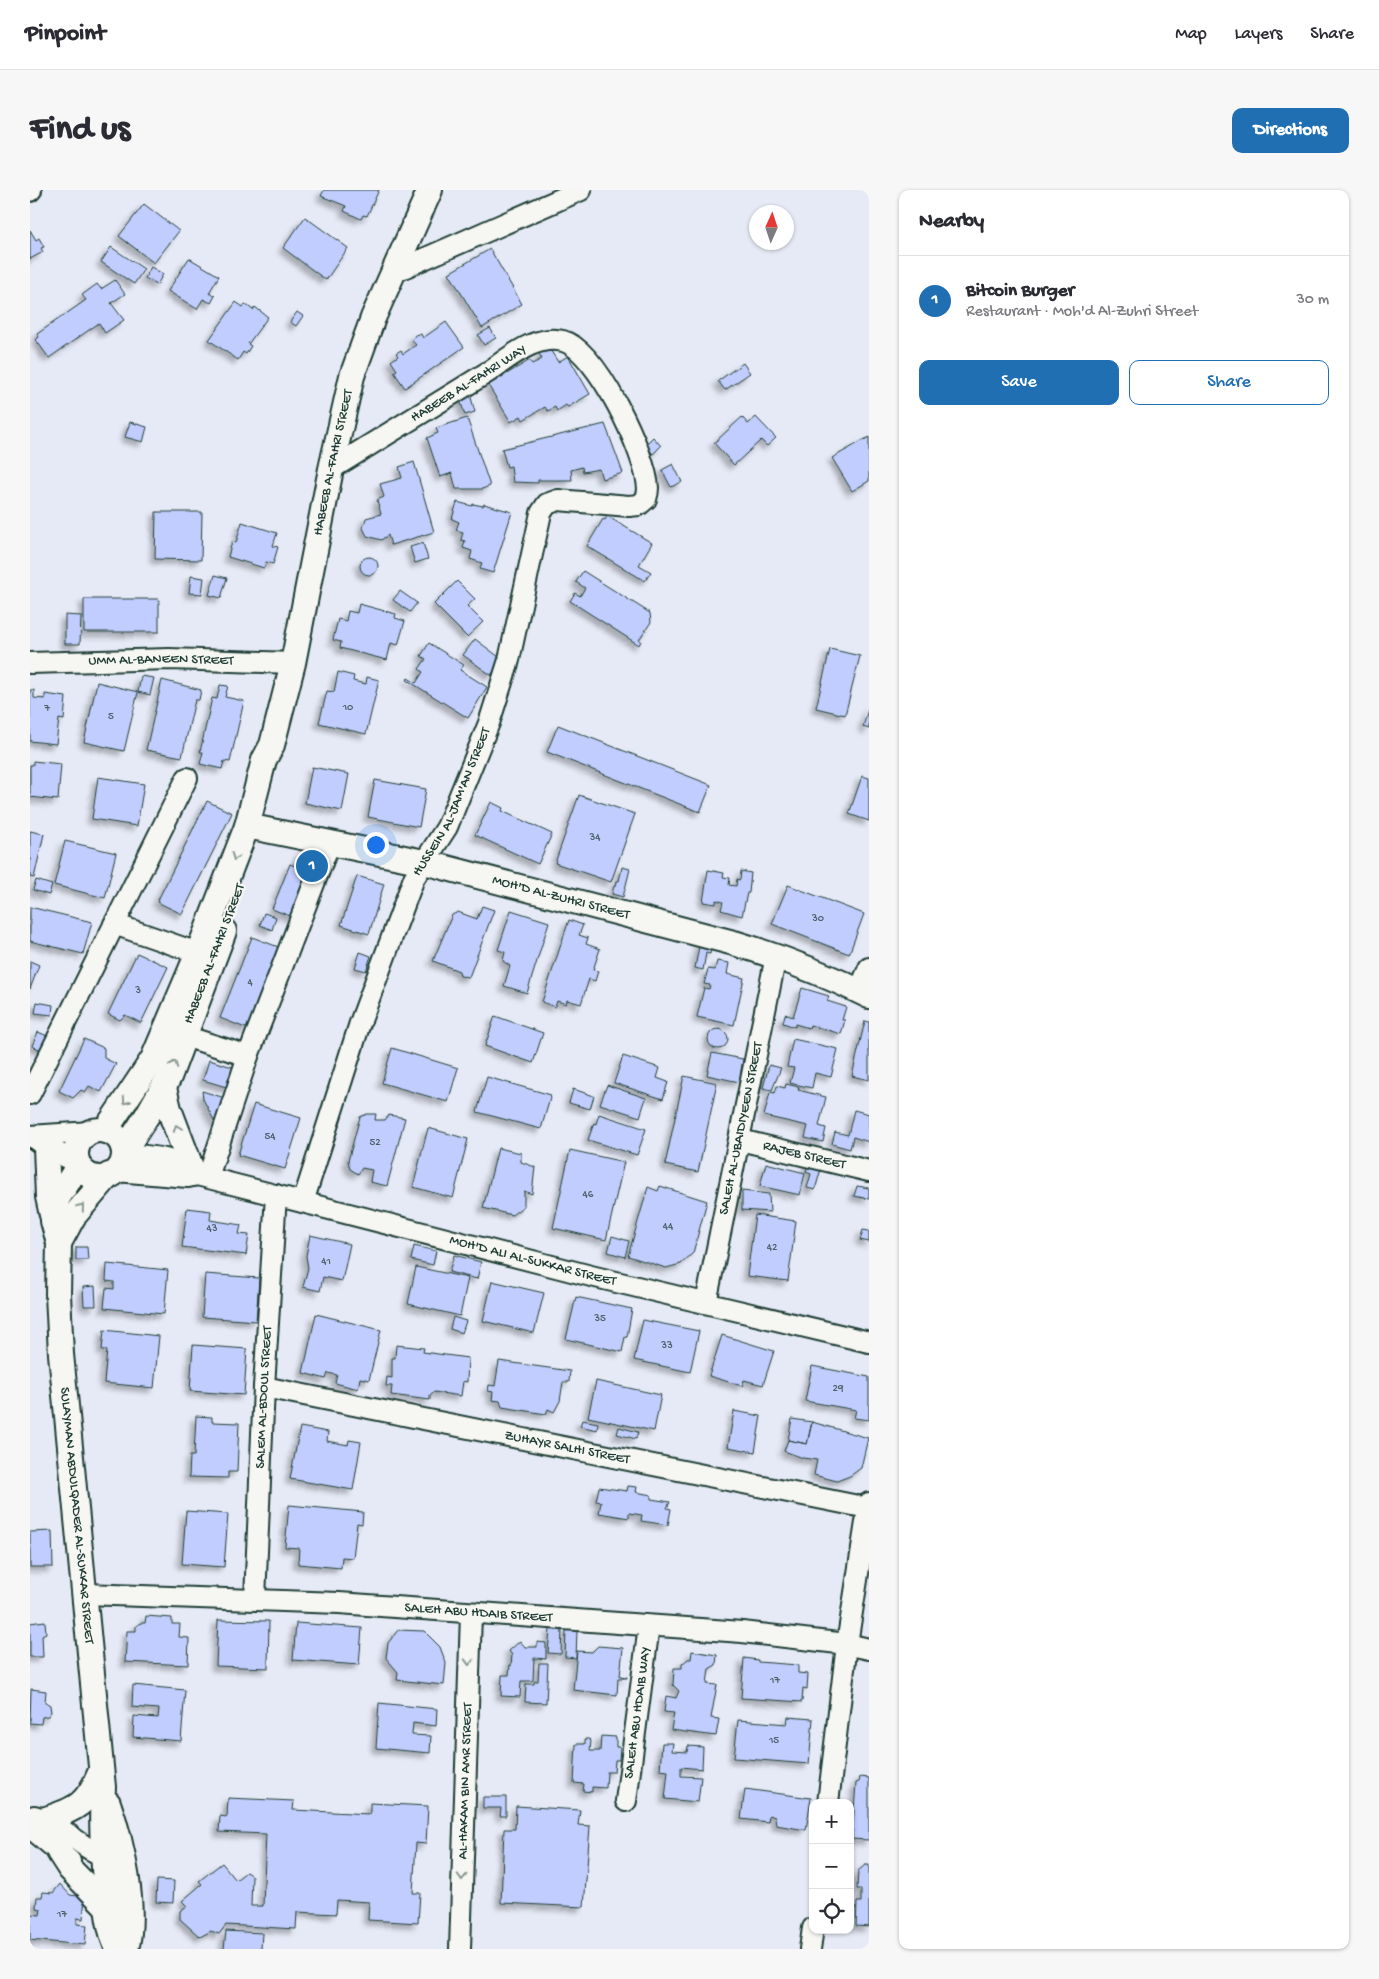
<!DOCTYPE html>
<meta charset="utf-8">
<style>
body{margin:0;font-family:"Gochi Hand",sans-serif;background:#f7f7f7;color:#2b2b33}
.controls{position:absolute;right:15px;bottom:15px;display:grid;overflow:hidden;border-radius:10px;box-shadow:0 1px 4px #0004}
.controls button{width:45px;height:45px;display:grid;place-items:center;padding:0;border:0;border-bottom:1px solid #e1e1e2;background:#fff;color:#2b2b33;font:25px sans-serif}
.compass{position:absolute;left:719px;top:15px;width:45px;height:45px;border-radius:50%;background:#fff;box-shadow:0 1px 4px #0004;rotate:3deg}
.you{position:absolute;left:345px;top:654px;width:18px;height:18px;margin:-12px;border:4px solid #fff;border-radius:50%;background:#1a73e8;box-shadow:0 0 0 8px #1a73e833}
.badge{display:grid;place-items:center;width:32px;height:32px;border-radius:50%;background:#1f6fb2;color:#fff;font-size:16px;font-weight:700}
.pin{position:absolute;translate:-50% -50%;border:2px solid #fff;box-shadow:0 1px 5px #0006}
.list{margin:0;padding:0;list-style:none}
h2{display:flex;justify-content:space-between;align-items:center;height:65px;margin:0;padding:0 20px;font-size:21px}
h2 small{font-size:16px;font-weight:400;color:#7c7c81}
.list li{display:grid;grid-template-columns:32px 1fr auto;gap:15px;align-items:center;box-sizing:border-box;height:90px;padding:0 20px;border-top:1px solid #e1e1e2}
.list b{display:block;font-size:19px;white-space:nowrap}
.list p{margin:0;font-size:16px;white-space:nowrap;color:#7c7c81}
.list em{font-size:16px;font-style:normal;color:#7c7c81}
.actions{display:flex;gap:10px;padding:15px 20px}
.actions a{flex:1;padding:11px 0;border:1px solid #1f6fb2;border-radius:10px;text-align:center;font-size:18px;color:#1f6fb2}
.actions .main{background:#1f6fb2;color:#fff}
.icon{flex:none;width:28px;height:28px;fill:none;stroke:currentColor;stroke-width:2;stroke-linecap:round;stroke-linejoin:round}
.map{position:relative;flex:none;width:839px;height:1759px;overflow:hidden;border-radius:10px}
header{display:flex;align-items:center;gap:30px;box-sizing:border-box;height:70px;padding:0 25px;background:#fff;border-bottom:1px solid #e1e1e2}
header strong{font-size:24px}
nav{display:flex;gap:28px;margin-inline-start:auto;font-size:18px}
.intro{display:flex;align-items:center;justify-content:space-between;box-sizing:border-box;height:120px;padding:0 30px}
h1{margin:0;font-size:35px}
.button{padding:12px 22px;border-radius:10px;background:#1f6fb2;color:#fff;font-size:18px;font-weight:700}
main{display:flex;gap:30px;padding:0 30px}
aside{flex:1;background:#fff;border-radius:10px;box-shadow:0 1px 4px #0004}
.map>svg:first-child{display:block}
.building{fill:#c1cdfe;stroke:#1f3d34;filter:url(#shadow)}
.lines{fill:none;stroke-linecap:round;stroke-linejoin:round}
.minor-casing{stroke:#1f3d34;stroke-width:24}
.tertiary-casing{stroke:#1f3d34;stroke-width:28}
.minor{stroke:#f6f6f2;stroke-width:20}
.tertiary{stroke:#f6f6f2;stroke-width:24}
.oneway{stroke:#8a9a93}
.labels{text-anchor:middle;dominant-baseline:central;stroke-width:4.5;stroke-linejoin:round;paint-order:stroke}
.number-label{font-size:11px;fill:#486166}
.street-label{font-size:14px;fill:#1f3d34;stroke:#f6f6f2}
</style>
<header>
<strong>Pinpoint</strong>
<nav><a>Map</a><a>Layers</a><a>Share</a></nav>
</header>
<div class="intro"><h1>Find us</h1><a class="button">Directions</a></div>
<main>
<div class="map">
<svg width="839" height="1759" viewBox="0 0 839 1759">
<defs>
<filter id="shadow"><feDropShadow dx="-4.5" dy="4.5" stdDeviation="2.5" flood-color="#0004"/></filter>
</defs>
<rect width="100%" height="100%" fill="#e6eaf6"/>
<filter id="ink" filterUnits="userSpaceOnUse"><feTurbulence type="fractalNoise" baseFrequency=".02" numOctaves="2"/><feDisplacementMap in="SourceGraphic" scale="10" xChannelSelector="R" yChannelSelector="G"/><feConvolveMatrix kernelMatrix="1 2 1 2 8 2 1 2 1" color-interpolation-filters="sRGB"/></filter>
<g filter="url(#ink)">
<path class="building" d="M294 0H349L337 26 333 25 331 29 314 21 316 16 291 6Z
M114 14 149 41 124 73 89 46Z
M275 27 318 58 296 90 253 58Z
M0 40 6 50 9 48 14 57 11 58 13 62 0 69Z
M81 57 114 79 104 94 71 72Z
M460 59 492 114 452 138 419 83Z
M159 68 189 86 179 103 185 106 181 113 173 109 167 119 138 101Z
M121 77 133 84 127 95 115 88Z
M85 90 95 104 81 113 94 130 75 143 69 133 19 168 6 150 9 147 7 144 56 110 52 105 67 94 71 99Z
M206 112 213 117 215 114 223 120 225 117 238 127 218 154 221 156 216 164 213 162 208 170 179 150Z
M267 122 273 126 266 136 260 132Z
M416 132 434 157 375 198 364 182 367 180 361 171 368 166 366 163 371 160 373 164 386 155 382 150 385 145 391 144 393 148Z
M460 138 466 148 454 155 448 145Z
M519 158 528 172 538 166 560 204 538 217 536 215 527 221 525 217 518 221 515 217 493 230 491 226 481 232 458 195 500 170 502 174 512 169 509 164Z
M713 173 720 183 695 200 688 191Z
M440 204 445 222 435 225 429 207Z
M712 227 718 234 726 227 746 248 737 256 731 250 704 275 684 253Z
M437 228 460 296 452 299H426L422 283 410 287 397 248 408 243 406 238Z
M100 232 117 237 113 252 95 247Z
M575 234 593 283 572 289 569 279 553 282 552 277 541 280 542 290H508V293L483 292 481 276 477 277 472 259Z
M623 247 631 256 623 264 615 255Z
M839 247V291L822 301 802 268Z
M384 272 404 342 361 355 358 345 351 350 337 346 333 338 336 328 351 324 347 310 354 307 350 294 372 288 369 277Z
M643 274 652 292 641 297 632 280Z
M427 312 442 316 443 314 453 316 454 314 482 322 463 383 450 379 452 373 440 369 442 361 433 358 435 351 431 350 433 342 426 340 429 332 422 329Z
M126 322H172L171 370 125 369Z
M577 326 622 353 609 375 621 382 615 391 557 356 573 329 575 330Z
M212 332 247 343 243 356 248 357 243 374 236 372 234 378 198 367 202 352 206 353Z
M393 353 398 369 385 373 380 357Z
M330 376a9 9 0 1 1 18 0a9 9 0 1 1-18 0Z
M553 381 620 423 621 432 609 450 611 451 609 455 540 411 545 403 550 406 555 398 546 392Z
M185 385 197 388 191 408 179 405Z
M161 386 174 388 172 404 159 403Z
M427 391 445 409 437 416 453 432 437 447 404 414Z
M370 401 387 413 380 422 363 410Z
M54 409H129V442H54Z
M329 414 366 424 365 428 375 431 368 455 361 453 357 470 310 458 311 452 303 450 308 429 316 431 318 421 327 423Z
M35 425 51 426 50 454H35Z
M445 449 473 470 461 485 433 465Z
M399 453 434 475 430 480 457 497 438 528 377 490 378 488 386 493 393 482 389 479 396 469 391 466Z
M800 459 830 466 815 525 786 518Z
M308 482 324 486 323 491 336 494 337 487 349 490 336 544 289 533 297 501 304 502Z
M111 486 124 488 120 505 108 502Z
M132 490 171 500 169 510H165L152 567 116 560Z
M67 492 108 502 94 561 54 552Z
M190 495 198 496 195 507 214 511 200 572 194 571 192 579 170 574 173 562H170L182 508 187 509Z
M0 500H4V508L15 509V504L36 507 34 530 29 529 26 554 0 551Z
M839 516V539L833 537Z
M528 535 681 595 670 622 517 562Z
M3 571 31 574 28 610 0 607V575H3Z
M282 577 319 584 312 621 275 613Z
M832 586 839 588V631L819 624Z
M68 587 114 594 107 636 62 629Z
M345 590 396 599 389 637 338 627Z
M549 605 605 624 581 692 525 673Z
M177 611 202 623 152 724 127 712Z
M461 612 473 618 472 621 522 644 508 674 445 645Z
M0 641 14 644 4 688 0 687Z
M35 651 86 663 75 708 24 695Z
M269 666 287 673 265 728 242 719 260 674 265 676Z
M592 677 600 679 593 707 582 704 584 696H586L587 691H589Z
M678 680 694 683 693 687 700 688 699 695 706 696 707 689 710 690 711 681 721 683 719 703H717L712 726 691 720 693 712 686 710V714L673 712Z
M327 686 354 694 339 744 311 735Z
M6 690 22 695 19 705 3 700Z
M758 695 834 724 819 764 742 734Z
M452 716 464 720 439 787 430 786 429 781 403 771 422 725 428 722 447 729Z
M0 717 62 732 53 764 0 751Z
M481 720 519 732 497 803 474 796 480 776 473 771 475 762 468 760Z
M234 723 246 727 242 740 230 735Z
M539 730 553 735 549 745 558 748 556 754 570 759 563 780 568 781 565 791 559 789 551 814 537 810 536 814 527 811 525 817 512 812Z
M222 747 251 758 218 839 190 828Z
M670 751 681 758 680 764 676 763 673 780 665 778Z
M330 762 341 766 336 781 325 778Z
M107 763 138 777 111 833 95 825 90 830 78 824Z
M0 771 9 775 0 799Z
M687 771 699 773 697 784 714 788 704 835 667 827 674 798 679 799 680 795 674 794 678 779 685 780Z
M772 798 799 806 797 811 816 817 812 830H815L811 844 780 835 779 838 765 834V837L753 833 755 824 763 827Z
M7 812 23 815 22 825 5 823Z
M465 826 513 843 503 873 455 856Z
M835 831 839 832V890L822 886Z
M678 849a10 10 0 1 1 20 0a10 10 0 1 1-20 0Z
M8 842 22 848 16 862 2 856Z
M54 849 74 858V868L86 874 71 902 59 896 55 902 51 900 43 908 29 901Z
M763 849 808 859 801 887 785 883 782 898 760 893 764 878 757 877Z
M362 858 428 878 418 912 352 893Z
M682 863 713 869 709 892 677 885Z
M593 866 630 878 627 888 638 892 633 909 584 893Z
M179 870 209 879 203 899 173 890Z
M739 875 751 878 742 900 733 898Z
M654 886 687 893 668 982 635 975Z
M457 887 521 905 511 939 447 922Z
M756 894 769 897 768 900 796 907 789 936 796 938 793 952 775 948 778 936 734 926 740 902 745 903 747 896 755 898Z
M577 895 616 908 610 927 570 914Z
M543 899 564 906 560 919 539 913Z
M172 901 195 908 187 936 173 909Z
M224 914 271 928 255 979 208 965Z
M824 920 839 924V952L823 947 820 959 802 954 805 942 818 945Z
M337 924H346L345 930H355L359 925 375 928 357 996 340 992 342 980 332 978 328 984 320 979 318 971 330 927Z
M569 924 616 939 607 965 558 950 564 933 566 934Z
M398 938 438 949 423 1008 383 997Z
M468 958 491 963V972L505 977 502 1004 494 1001V1016L482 1025 453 1018Z
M540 960 594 972 576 1050 523 1038Z
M779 970 792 975 785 1000 777 998 781 984 776 982Z
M736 973 775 983 770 1005 730 996Z
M630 996 677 1011 663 1063 651 1074 636 1078 598 1066 618 997 628 1001Z
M827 996 839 998V1009L824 1006Z
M712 1001 739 1004 740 1022 712 1020Z
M157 1018 181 1021 180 1030 211 1035 209 1044 219 1045 216 1065 152 1057Z
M725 1025 766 1031 758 1091 717 1086Z
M833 1040 839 1041V1052L830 1050Z
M280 1045 320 1054 312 1091 293 1087 290 1101 273 1097 278 1078 276 1066Z
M582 1046 599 1051 595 1067 578 1062Z
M384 1056 406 1061 403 1075 381 1070Z
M46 1057H57L58 1070H46Z
M424 1065 451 1072 447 1089 419 1082Z
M77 1074 138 1080 134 1124 74 1118 76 1098 84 1099V1092L76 1091Z
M386 1077 438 1088 430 1126 378 1114Z
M175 1084 229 1088 226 1131 172 1127Z
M462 1091 514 1103 504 1143 453 1131Z
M65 1096 66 1116H54L53 1097Z
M546 1107 602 1119 597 1147H595L592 1162 536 1149Z
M286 1124 351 1140 339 1190 330 1188 328 1199 305 1193 307 1185 298 1183 296 1189 273 1183Z
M423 1127 436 1131 432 1143 420 1139Z
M613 1130 669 1141 660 1182 604 1170Z
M74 1140 129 1146 124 1198 74 1193 77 1160H72Z
M692 1145 744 1161 733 1195 714 1190 712 1196 679 1186Z
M163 1155 217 1159 214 1205 160 1201Z
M366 1155 394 1158 393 1162 438 1168 437 1192 433 1191 431 1206 404 1202 400 1206V1210L361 1205 362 1196H356L357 1187 362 1188V1168H365Z
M469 1171 540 1181 539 1192H533L530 1211 524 1222 518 1219 516 1224 472 1217 470 1211 462 1210 463 1202 458 1201 459 1195 465 1196Z
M782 1176 839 1187V1230L824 1228 826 1220 775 1211Z
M566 1191 631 1205 624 1241 558 1227Z
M704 1221 731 1226 725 1262 698 1257Z
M166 1226 182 1227V1232L209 1233 207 1282H198V1288L159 1287 160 1266H164Z
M762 1229 782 1232 777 1254 758 1250Z
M552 1230 568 1233 567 1240 550 1236Z
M782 1232 838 1248 831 1278 820 1286 807 1291 784 1285 787 1270 773 1268 754 1261 758 1250 777 1254Z
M270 1237 298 1242 297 1251 318 1255 319 1250 331 1252 323 1300 260 1289Z
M589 1237 608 1242 606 1249 587 1244Z
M598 1296 607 1297 606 1302 621 1305V1309L640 1312 637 1318 641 1319 638 1335 611 1331 612 1325 599 1323V1328L569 1323 571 1312 566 1311 569 1297 597 1301Z
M259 1315 333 1322 332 1334 327 1333 323 1368 312 1367 311 1378 268 1374 269 1358 255 1357Z
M156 1321 198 1324 194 1377 152 1374Z
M22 1341 23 1377H0V1342Z
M116 1426 142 1428V1434H150L149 1447 159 1448 158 1475 95 1472 97 1441H106V1436L110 1433H115Z
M188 1430 239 1431 238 1478 186 1476Z
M15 1431 16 1443 12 1445 13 1467H0V1433Z
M266 1433 332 1438 329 1475 263 1470Z
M520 1439 532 1440 531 1464 518 1463Z
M368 1440 394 1441 410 1457 416 1473 414 1495 367 1490 368 1482 356 1468 358 1453Z
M536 1440H547L546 1468 535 1467Z
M490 1451 495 1457H507V1452L516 1453V1469L504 1468 503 1491H491L490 1507 471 1506 472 1485H479L480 1475 481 1476 482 1465 479 1461Z
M568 1456 593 1458 590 1486 597 1487V1488H588L587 1505 543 1500 547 1461 562 1462Z
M662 1461 687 1465 686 1475 679 1479 677 1494 687 1495 681 1528 689 1529 686 1546 641 1540 644 1523 634 1522 636 1506 646 1508 649 1501 643 1495 644 1478H652V1474L658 1469H661Z
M714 1468 728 1470V1472L768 1475V1483L778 1484 777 1499 773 1498 772 1512 711 1508Z
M509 1473H518L516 1513 495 1512 496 1494H504L505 1491H508Z
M103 1495 155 1500 151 1551 103 1547 104 1526 128 1528 129 1519 102 1517Z
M1 1499 16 1501 15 1512 20 1515 21 1522 18 1526 12 1527 11 1534 0 1533Z
M349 1513 407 1519 406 1536 383 1533 382 1545 401 1546 400 1563 346 1558Z
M758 1527 783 1529 779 1574 704 1568 708 1530 757 1534Z
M571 1546 586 1547V1557H590L589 1570H585L584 1582H577L576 1598 562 1597V1602L553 1601 554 1594 544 1593 546 1554H555V1549H559L561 1551 560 1561H570Z
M632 1553H643L642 1561 657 1562 658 1556 673 1557 672 1579 651 1577V1586L671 1587 668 1612 635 1609 638 1581 630 1580Z
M830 1587 839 1588V1650L822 1649 826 1593 829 1592Z
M715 1599 781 1608 776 1640 746 1635 745 1627 739 1625 738 1632 711 1629Z
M453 1607H476V1626H470L471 1618H453Z
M198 1608 264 1611 263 1620 340 1624V1613L398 1616 396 1654 386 1653 383 1703H390L388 1733 338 1730 339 1712 307 1710 306 1724 267 1722 266 1739 196 1735 189 1744 181 1741 170 1747 150 1729V1721L157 1716 152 1711 172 1694 169 1691 192 1673 206 1690 216 1682 222 1686 221 1716H233L236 1644 189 1642 190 1626 197 1627Z
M486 1616 550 1620 548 1635 560 1636 554 1717 471 1713 474 1639H485Z
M835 1675H839V1737L826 1736 827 1712H831V1699H827L828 1681Z
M127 1690 144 1691 143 1713 126 1712Z
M30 1694 40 1705 55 1707 53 1729 47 1728V1734L57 1735 55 1755 0 1750V1724L10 1725 11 1719 6 1718 7 1707H12L13 1702 23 1703Z
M196 1741 232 1743 231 1759H194Z"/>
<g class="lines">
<g class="minor-casing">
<g id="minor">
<path d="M0 1 1 0"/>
<path d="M364 82 551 0"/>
<path id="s1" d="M0 473 139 469 263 473"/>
<path d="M84 734 168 763"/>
<path d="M829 801 839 778"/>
<path d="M154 846 218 866"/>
<path d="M0 904 157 588"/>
<path d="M0 946 61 942"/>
<path d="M5 949 16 957 48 973"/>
<path id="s2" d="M710 950 839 981"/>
<path d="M94 964C116 966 151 967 167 985"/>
<path id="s3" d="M86 981 158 987 167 985 561 1086 839 1152"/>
<path d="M178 987 218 866 300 652"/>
<path id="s4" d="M273 1012 330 833 384 688 417 637 459 533 479 470 511 323 517 314 528 310 599 316 609 315 616 309C617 306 618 302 618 298 616 264 567 160 533 151 505 144 479 168 458 182L301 279"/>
<path id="s5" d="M676 1113 746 766"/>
<path id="s6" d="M234 1197 838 1318"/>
<path id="s7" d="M55 1404 309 1413 533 1429 712 1442 817 1454 839 1459"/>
<path id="s8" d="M225 1409 234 1197 246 1005"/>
<path id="s9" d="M596 1611 619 1436"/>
<path d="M798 1613 817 1454 839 1313"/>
<path d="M4 1626C34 1633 54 1665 86 1669"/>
<path d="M0 1633 3 1640 40 1671"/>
<path id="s10" d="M430 1759 441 1424"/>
<path d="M780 1759 783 1738"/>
</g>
</g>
<g class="tertiary-casing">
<g id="tertiary">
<path id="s11" d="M217 636 394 672 704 753C751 767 795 784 839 806"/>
<path d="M134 898 139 919 161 977"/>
<circle cx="70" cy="964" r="24"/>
<path id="s12" d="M75 941 123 869 168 763 217 636 234 570 242 555 263 473 301 279 322 186 343 128 400 0"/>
<path d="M16 957 18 1007 22 1025"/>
<path d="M94 961 118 924 139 887 194 741"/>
<path id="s13" d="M49 975 27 1009 23 1031 29 1053 28 1104 31 1164 73 1597C71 1632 73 1660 75 1695 77 1717 78 1739 88 1759"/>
<path d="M29 1053 43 1027 79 985"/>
<path d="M78 1613C92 1652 107 1719 96 1759"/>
<path d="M16 1629C47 1619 57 1614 70 1583"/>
<path d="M29 1662 40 1679 78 1718"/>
</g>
</g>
<use href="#minor" class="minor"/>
<use href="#tertiary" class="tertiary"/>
</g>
<defs><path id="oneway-chevron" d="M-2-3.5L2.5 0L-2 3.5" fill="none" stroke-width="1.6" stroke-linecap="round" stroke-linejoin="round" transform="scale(1.25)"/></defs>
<g class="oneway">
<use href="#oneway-chevron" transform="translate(205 667) rotate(111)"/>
<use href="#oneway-chevron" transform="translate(144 874) rotate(-70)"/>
<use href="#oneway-chevron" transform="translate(96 911) rotate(125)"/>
<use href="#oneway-chevron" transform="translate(147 938) rotate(-111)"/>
<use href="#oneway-chevron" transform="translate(51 1017) rotate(-51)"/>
<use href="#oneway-chevron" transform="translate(439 1472) rotate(92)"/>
<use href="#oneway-chevron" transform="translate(432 1687) rotate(92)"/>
</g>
</g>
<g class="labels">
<g class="number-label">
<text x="318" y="518">10</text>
<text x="17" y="519">7</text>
<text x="81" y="527">5</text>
<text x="565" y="648">34</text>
<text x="788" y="729">30</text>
<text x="220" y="793">4</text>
<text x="108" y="801">3</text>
<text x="240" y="947">54</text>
<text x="345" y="953">52</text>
<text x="558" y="1005">46</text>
<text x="638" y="1037">44</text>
<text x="182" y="1039">43</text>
<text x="742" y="1058">42</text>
<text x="296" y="1072">41</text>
<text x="570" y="1129">35</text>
<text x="637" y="1156">33</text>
<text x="808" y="1199">29</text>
<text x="745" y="1491">17</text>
<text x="744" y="1551">15</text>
<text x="32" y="1725">17</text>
</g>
<g class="street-label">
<text transform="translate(439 194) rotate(-32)">HABEEB AL-FAHRI WAY</text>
<text stroke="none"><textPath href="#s12" startOffset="712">HABEEB AL-FAHRI STREET</textPath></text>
<text stroke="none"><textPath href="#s1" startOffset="131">UMM AL-BANEEN STREET</textPath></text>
<text stroke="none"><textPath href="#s4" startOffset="428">HUSSEIN AL-JAM'AN STREET</textPath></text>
<text stroke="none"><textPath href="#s11" startOffset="322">MOH'D AL-ZUHRI STREET</textPath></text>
<text transform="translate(185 764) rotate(-69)">HABEEB AL-FAHRI STREET</text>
<text stroke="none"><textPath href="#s5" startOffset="178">SALEH AL-UBAIDIYEEN STREET</textPath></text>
<text stroke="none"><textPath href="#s2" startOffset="66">RAJEB STREET</textPath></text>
<text stroke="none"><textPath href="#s3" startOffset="428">MOH'D ALI AL-SUKKAR STREET</textPath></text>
<text stroke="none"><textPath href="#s8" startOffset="202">SALEM AL-BDOUL STREET</textPath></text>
<text stroke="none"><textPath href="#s6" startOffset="309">ZUHAYR SALHI STREET</textPath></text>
<text stroke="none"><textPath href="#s13" startOffset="359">SULAYMAN ABDULQADER AL-SUKKAR STREET</textPath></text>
<text stroke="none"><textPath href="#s7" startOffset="394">SALEH ABU HDAIB STREET</textPath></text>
<text stroke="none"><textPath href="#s9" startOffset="89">SALEH ABU HDAIB WAY</textPath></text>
<text stroke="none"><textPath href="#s10" startOffset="168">AL-HAKAM BIN AMR STREET</textPath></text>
</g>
</g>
</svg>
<div class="controls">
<button>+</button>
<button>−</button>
<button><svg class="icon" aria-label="locate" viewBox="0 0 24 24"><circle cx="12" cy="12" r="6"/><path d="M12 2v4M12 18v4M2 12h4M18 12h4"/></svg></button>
</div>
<svg class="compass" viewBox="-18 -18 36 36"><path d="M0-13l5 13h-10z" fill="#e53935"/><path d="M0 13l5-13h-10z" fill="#7c7c81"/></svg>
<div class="you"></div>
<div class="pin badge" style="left:282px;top:676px">1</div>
</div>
<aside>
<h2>Nearby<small></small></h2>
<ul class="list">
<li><span class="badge">1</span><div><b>Bitcoin Burger</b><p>Restaurant · Moh'd Al-Zuhri Street</p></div><em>30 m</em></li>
</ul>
<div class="actions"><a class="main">Save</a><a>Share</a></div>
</aside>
</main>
